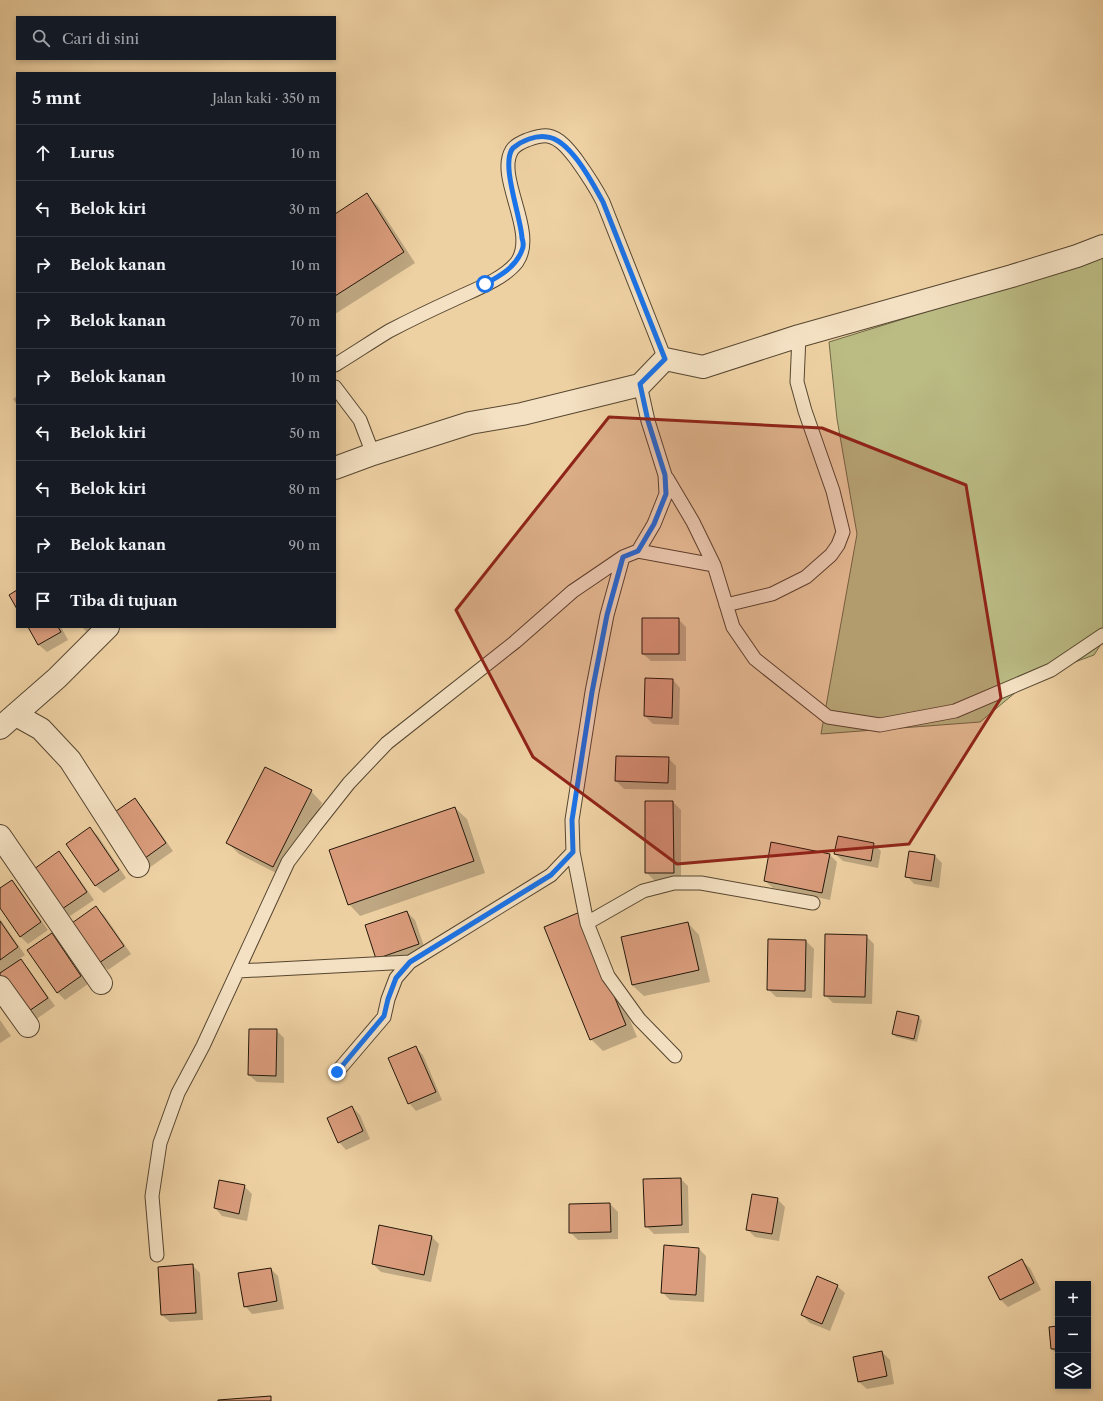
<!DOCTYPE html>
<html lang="id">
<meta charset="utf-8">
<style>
body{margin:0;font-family:"Libre Caslon Text",serif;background:#20242c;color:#f1f3f6}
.controls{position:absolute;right:12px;bottom:12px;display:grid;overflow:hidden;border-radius:0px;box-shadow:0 2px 6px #0003}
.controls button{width:36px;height:36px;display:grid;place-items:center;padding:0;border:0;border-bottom:1px solid #363941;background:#171b24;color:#f1f3f6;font:20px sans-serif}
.stop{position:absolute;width:12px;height:12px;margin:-9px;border:3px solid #1a73e8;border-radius:50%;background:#fff}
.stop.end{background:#1a73e8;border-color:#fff;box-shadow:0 1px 4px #0008}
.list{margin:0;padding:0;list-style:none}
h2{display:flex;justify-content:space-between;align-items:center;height:52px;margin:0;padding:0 16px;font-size:17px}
h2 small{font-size:13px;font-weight:400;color:#9ea1a6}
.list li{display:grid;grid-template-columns:26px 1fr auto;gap:12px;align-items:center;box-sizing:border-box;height:56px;padding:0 16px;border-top:1px solid #363941}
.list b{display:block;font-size:15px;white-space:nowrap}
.list em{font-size:13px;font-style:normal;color:#9ea1a6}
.icon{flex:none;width:22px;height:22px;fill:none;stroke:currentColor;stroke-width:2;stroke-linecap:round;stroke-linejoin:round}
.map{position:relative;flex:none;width:1103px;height:1401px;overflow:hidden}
.search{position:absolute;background:#171b24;box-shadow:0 2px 6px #0003;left:16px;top:16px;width:320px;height:44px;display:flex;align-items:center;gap:10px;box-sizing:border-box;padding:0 14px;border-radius:0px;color:#9ea1a6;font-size:15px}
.panel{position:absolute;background:#171b24;box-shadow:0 2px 6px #0003;left:16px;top:72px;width:320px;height:556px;border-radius:0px}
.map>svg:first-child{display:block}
.green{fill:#bbbb84;stroke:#706a47}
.shadow{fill:#0003}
.building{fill:#da9c7c;stroke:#24180a}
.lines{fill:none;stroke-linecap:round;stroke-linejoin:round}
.lane-casing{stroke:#564630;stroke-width:15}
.street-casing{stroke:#564630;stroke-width:24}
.lane{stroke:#f4e1c3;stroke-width:13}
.street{stroke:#f4e1c3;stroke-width:22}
.route{stroke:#1a73e8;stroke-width:5}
.marked{fill:#8f2418;fill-opacity:0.2;stroke:#8f2418;stroke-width:3;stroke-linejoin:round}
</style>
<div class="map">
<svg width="1103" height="1401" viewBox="0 0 1103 1401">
<rect width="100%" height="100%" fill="#eed1a3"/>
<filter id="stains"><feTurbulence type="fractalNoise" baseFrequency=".005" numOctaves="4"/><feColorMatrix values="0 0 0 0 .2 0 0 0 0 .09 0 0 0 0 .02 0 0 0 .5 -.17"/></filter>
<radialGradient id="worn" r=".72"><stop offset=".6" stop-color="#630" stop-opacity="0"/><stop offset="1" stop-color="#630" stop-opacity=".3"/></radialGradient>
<path class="green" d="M1103 251V641L1094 655 1034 677 980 722 821 734 857 534 837 419 829 342 945 306Z"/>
<path class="shadow" d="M367 195 378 206 415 263 335 314V215Z
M17 396V405L13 399Z
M678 619 686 627V661H651L643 654Z
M29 627H61L68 640 47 652 39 645Z
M82 627H94L87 632Z
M673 680 680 688 679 725 653 724 645 716Z
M668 758 676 766V790L624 789 616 781Z
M311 791 322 803 284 877 239 854 227 842Z
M135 799 142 807 173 851 149 868 141 860Z
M673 802 681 810V880H654L646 872Z
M455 808 467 819 485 873 360 916 349 904Z
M90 828 98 836 126 878 104 893 96 886 68 844Z
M873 844 881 851 878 868 843 861 835 854Z
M59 853 66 860 94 900 70 916 63 909Z
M830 855 837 862 830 900 773 888 765 881Z
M935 856 942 863 939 888 914 884 907 876Z
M12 881 19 889 48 930 28 944 21 937 0 906V889Z
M96 908 104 915 131 954 108 970 100 963Z
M407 912 415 920 426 952 385 966 377 958Z
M0 919 25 955 19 959 28 968 55 1006 32 1022 0 979Z
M688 923 699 935 710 982 644 996 632 985 622 938Z
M591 925 637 1037 603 1051 591 1039Z
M52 934 59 942 88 984 65 1000 57 992Z
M866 936 874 944 872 1004 833 1003 825 995Z
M806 941 814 949 812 998 776 997 768 989Z
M898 1012 919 1017 922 1021 917 1042 896 1037 893 1034Z
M0 1020 11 1036 0 1043Z
M276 1030 284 1038V1083L257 1082 249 1075Z
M415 1047 423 1055 442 1100 416 1111 409 1103Z
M352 1107 360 1115 370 1139 346 1150 339 1142Z
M681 1179 688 1186 689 1233 654 1234 646 1226Z
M244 1186 252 1194 247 1221 222 1216 215 1208Z
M777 1199 785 1207 779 1241 755 1237 747 1229Z
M610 1204 618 1212V1239L578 1240 570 1232Z
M431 1236 439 1244 431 1282 381 1272 373 1264Z
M699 1249 706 1256 704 1302 670 1300 662 1292Z
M1022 1261 1030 1268 1041 1290 1008 1307 1001 1300 990 1277Z
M192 1265 200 1273 203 1320 170 1322 162 1315Z
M271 1269 278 1276 284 1309 252 1314 245 1306Z
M837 1286 845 1293 830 1331 810 1323 802 1315Z
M1058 1327V1355L1052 1349Z
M1088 1342 1089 1353H1088Z
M882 1352 890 1360 894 1384 867 1389 859 1382Z"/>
<path class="building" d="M367 193 404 252 335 296V214Z
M17 590V609L9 595Z
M642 618H679V654H642Z
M28 627H58L61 632 38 645Z
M645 678 673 679 672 718 644 716Z
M616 756 669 757 668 783 615 781Z
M265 767 312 790 273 867 226 843Z
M135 798 166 843 141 861 109 816Z
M645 801H673L674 873H645Z
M455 807 474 861 348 905 329 850Z
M90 827 119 870 95 886 66 844Z
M838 836 874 843 871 861 834 854Z
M771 842 830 854 822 893 764 881Z
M59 851 87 892 62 909 34 869Z
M909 851 935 855 931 881 905 877Z
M12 880 41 922 20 937 0 908V888Z
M96 906 124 946 99 963 72 923Z
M407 911 419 944 376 959 365 925Z
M580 912 626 1025 590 1040 544 927Z
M0 921 18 947 0 960Z
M688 922 699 970 632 985 621 937Z
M52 933 81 976 57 993 27 950Z
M825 934 867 935 865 997 824 996Z
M768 939 806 940 805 991 767 990Z
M21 959 48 998 23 1015 0 981V973Z
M897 1011 919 1016 914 1039 892 1034Z
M249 1029H277L276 1076 248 1075Z
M416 1046 436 1092 408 1104 388 1058Z
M352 1106 363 1131 338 1143 327 1118Z
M681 1178 682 1225 645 1227 643 1179Z
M219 1180 245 1185 239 1214 214 1208Z
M752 1194 778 1198 772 1234 746 1230Z
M610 1203 611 1232 569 1233V1204Z
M379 1225 432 1236 424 1275 372 1264Z
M664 1245 699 1248 696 1295 661 1293Z
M1022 1259 1034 1283 1000 1300 988 1277Z
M193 1264 196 1313 161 1315 158 1267Z
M271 1268 277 1301 244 1307 238 1273Z
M817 1276 838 1285 822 1324 801 1315Z
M1058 1326V1349H1051L1049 1327Z
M882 1351 887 1376 858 1382 853 1357Z
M271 1396V1401H218V1400Z"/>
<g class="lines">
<g class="lane-casing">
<path id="lane" d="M335 365C353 354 371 342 389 331 410 320 433 309 455 299 474 290 504 279 517 262 538 232 495 177 512 150 515 145 522 142 527 140 533 138 541 135 548 136 560 138 569 150 576 159 586 173 595 186 603 202L665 359
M640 385 648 421 665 475 666 494 654 524 638 551 623 557 607 615 592 692 572 820 573 852 587 923 608 976 639 1019 675 1056
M335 387 360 420 373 454
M667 478 693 522 714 565 733 627 755 659 828 717 880 725 955 711 1051 670 1103 635
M638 551 714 565
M726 605 772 594 806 577 831 555 838 545 843 532 833 491 805 411 797 382 799 336
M587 923 643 891 674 883H701L813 903
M238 971 410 962
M337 1072 384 1017 388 999 396 978 410 962 551 875 573 852
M157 1255 152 1196 160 1143 178 1093 203 1046 288 862 315 826 349 783 387 743 515 642 573 591 623 557"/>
</g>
<g class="street-casing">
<path id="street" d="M335 468 373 454 470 423 522 414 640 385 665 359 703 367 799 336 1012 276 1077 256 1103 246
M16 715 41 729 70 760 138 866
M0 728 57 678 108 627
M0 836 101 983
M0 987 28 1026"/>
</g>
<use href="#lane" class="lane"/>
<use href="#street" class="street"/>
</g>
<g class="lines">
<path class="route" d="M337 1072 384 1016 388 999 396 978 410 962 551 875 573 852 572 820 592 692 607 615 623 557 638 551 654 524 666 494 665 475 648 421 640 384 665 359 603 202C593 184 570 139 547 137 541 136 535 137 529 139 523 141 518 144 513 148 500 163 521 217 522 238 523 241 524 246 522 250 516 267 500 276 485 284"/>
</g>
<path class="marked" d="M609 417 822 428 966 485 1001 698 909 844 677 864 533 757 456 610Z"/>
<rect width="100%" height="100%" filter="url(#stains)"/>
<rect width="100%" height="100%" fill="url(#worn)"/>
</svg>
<div class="controls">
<button>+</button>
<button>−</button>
<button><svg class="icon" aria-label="layers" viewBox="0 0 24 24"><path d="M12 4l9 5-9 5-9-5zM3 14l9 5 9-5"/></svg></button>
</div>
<div class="stop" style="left:485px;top:284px"></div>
<div class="stop end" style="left:337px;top:1072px"></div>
<div class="search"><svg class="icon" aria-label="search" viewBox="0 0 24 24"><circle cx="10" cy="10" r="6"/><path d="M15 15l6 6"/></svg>Cari di sini</div>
<section class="panel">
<h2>5 mnt<small>Jalan kaki · 350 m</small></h2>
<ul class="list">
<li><svg class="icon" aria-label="ahead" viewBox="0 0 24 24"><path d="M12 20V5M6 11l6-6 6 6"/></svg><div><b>Lurus</b></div><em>10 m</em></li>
<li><svg class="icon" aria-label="left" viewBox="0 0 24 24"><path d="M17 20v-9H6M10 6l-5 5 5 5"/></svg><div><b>Belok kiri</b></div><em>30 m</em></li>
<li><svg class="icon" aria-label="right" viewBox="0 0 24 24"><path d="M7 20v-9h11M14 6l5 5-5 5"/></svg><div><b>Belok kanan</b></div><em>10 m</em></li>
<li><svg class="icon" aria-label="right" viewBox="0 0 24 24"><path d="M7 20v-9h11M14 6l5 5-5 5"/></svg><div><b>Belok kanan</b></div><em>70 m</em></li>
<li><svg class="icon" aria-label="right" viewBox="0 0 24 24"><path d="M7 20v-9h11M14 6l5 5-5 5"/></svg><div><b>Belok kanan</b></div><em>10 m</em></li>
<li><svg class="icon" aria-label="left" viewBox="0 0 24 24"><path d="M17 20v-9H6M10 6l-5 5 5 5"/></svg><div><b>Belok kiri</b></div><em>50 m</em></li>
<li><svg class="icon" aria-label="left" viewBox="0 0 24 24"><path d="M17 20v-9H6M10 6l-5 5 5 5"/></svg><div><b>Belok kiri</b></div><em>80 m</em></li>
<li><svg class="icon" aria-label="right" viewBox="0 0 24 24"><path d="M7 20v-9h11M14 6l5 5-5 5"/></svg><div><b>Belok kanan</b></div><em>90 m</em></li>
<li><svg class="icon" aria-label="arrive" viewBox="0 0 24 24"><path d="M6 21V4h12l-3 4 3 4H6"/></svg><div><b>Tiba di tujuan</b></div></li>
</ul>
</section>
</div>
